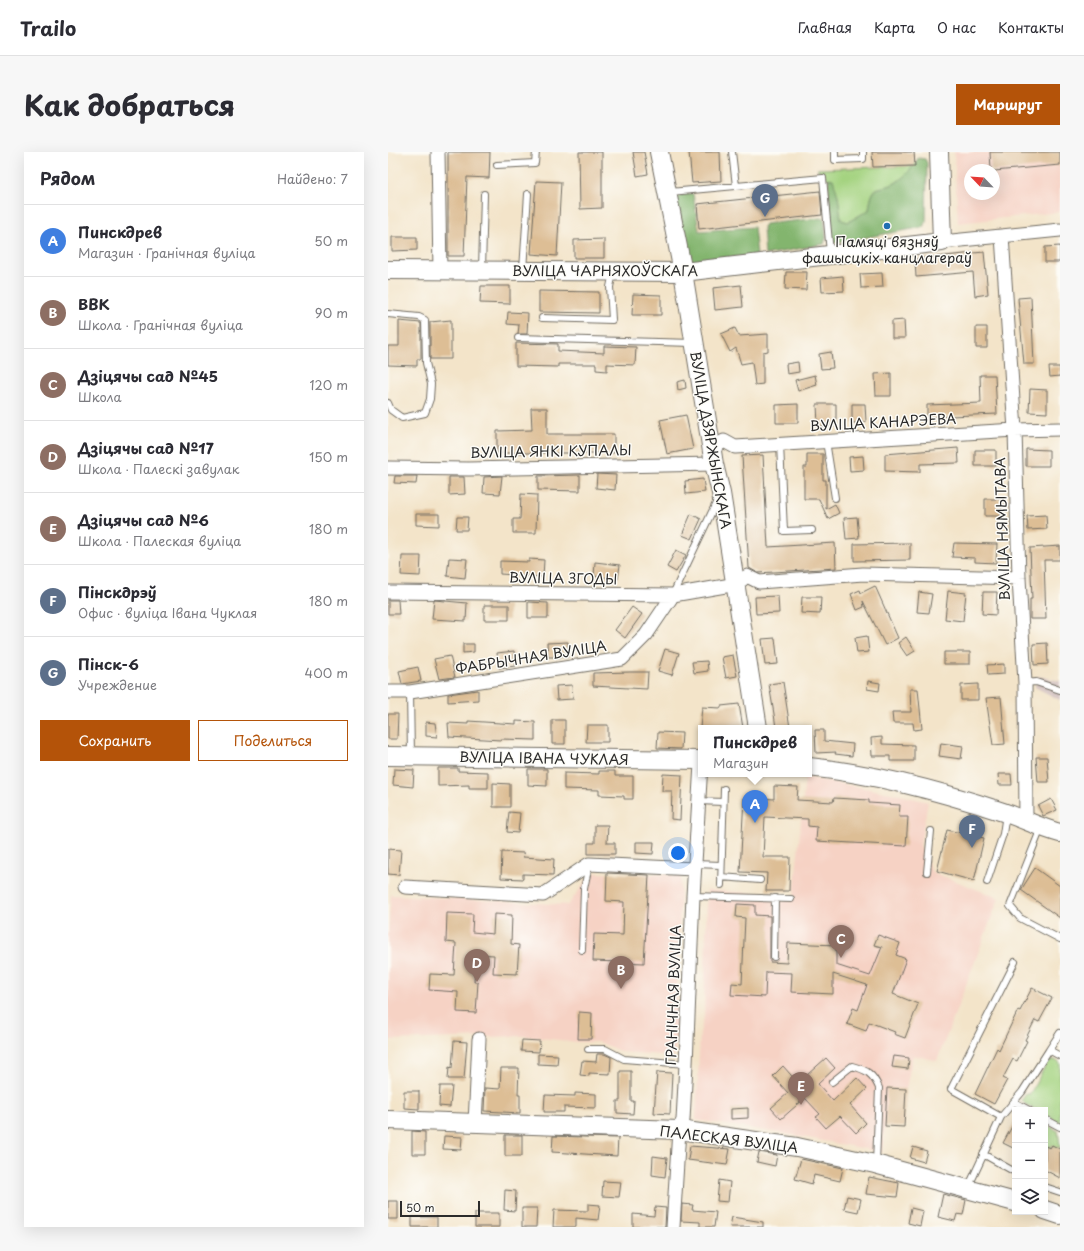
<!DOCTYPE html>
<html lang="ru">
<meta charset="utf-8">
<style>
body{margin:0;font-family:"Playpen Sans",sans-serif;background:#f7f7f7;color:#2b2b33}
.controls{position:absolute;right:12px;bottom:12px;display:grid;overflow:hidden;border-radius:0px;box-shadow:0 4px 16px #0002}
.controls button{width:36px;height:36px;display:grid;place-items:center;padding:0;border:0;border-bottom:1px solid #e1e1e2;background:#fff;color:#2b2b33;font:20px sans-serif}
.compass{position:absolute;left:576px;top:12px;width:36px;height:36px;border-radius:50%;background:#fff;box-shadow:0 4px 16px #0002;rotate:295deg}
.scale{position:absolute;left:12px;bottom:10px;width:80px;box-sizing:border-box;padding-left:4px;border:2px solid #2b2b2b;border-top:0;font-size:11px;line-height:14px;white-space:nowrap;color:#2b2b2b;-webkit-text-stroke:3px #fdfcf7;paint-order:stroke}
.you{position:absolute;left:290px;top:701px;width:14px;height:14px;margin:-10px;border:3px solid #fff;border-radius:50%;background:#1a73e8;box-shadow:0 0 0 6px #1a73e833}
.badge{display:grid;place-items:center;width:26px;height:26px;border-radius:50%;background:#b45309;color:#fff;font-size:13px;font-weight:700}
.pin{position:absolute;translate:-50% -33px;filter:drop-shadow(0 1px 2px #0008)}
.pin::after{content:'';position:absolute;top:21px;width:14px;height:12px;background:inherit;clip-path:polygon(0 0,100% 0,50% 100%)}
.popup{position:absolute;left:310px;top:573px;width:114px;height:52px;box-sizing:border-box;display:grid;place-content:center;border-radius:0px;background:#fff;filter:drop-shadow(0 1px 3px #0005);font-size:13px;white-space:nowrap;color:#7c7c81}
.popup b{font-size:15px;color:#2b2b33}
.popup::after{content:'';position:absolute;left:50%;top:100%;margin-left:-8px;border:8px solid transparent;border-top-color:#fff}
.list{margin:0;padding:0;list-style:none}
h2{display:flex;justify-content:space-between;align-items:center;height:52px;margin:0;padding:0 16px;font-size:17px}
h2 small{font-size:13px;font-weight:400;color:#7c7c81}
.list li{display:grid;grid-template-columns:26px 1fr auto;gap:12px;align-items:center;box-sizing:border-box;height:72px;padding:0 16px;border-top:1px solid #e1e1e2}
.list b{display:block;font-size:15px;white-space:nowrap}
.list p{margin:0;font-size:13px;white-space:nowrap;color:#7c7c81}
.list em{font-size:13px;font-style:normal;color:#7c7c81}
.actions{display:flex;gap:8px;padding:12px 16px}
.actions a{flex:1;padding:9px 0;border:1px solid #b45309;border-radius:0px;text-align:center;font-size:14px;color:#b45309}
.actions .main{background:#b45309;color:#fff}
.icon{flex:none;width:22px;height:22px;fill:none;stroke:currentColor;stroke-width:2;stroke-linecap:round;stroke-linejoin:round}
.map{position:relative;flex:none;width:672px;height:1075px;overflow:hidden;border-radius:0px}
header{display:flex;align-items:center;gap:24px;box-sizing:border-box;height:56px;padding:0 20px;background:#fff;border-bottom:1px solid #e1e1e2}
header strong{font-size:19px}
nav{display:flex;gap:22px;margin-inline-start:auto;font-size:14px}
.intro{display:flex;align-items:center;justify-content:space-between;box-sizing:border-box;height:96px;padding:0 24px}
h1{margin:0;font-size:28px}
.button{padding:10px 18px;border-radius:0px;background:#b45309;color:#fff;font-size:14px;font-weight:700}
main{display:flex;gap:24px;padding:0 24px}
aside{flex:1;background:#fff;border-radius:0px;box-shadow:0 4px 16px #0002}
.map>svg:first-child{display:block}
.built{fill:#f6d2c4;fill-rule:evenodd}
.industrial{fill:#d1bfbe}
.green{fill:#a4d380;stroke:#687f56}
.forest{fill:#83b56e;stroke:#57704c}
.building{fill:#ddbe95}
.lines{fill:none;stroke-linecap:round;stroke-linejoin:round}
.lane-casing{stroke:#716c62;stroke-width:8}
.street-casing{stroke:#716c62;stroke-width:15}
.secondary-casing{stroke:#716c62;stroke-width:20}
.lane{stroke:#fff;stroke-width:6}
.street{stroke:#fff;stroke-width:13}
.secondary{stroke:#fff;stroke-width:18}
.poi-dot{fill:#1f6fb2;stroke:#fdfcf7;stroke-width:1.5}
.labels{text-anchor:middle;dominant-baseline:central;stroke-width:3;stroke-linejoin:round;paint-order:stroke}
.poi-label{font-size:14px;fill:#2b2b2b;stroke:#fdfcf7}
.street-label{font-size:14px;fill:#2b2b2b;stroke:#fdfcf7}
</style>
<header>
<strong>Trailo</strong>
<nav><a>Главная</a><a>Карта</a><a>О нас</a><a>Контакты</a></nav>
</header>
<div class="intro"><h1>Как добраться</h1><a class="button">Маршрут</a></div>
<main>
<aside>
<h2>Рядом<small>Найдено: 7</small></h2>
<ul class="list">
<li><span class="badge" style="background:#3f7fe0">A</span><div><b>Пинскдрев</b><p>Магазин · Гранічная вуліца</p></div><em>50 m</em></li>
<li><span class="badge" style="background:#8d6e63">B</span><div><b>ВВК</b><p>Школа · Гранічная вуліца</p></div><em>90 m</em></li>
<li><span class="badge" style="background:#8d6e63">C</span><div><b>Дзіцячы сад №45</b><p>Школа</p></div><em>120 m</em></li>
<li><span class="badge" style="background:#8d6e63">D</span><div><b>Дзіцячы сад №17</b><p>Школа · Палескі завулак</p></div><em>150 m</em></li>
<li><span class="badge" style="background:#8d6e63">E</span><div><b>Дзіцячы сад №6</b><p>Школа · Палеская вуліца</p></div><em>180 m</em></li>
<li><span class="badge" style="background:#5c6f8a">F</span><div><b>Пінскдрэў</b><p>Офис · вуліца Івана Чуклая</p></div><em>180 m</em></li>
<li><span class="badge" style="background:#5c6f8a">G</span><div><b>Пінск-6</b><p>Учреждение</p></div><em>400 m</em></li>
</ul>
<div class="actions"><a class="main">Сохранить</a><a>Поделиться</a></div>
</aside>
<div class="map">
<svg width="672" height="1075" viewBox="0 0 672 1075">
<rect width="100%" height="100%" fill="#fdfcf7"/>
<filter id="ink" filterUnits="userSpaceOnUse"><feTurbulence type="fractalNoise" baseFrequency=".025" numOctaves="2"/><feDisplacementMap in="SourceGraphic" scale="8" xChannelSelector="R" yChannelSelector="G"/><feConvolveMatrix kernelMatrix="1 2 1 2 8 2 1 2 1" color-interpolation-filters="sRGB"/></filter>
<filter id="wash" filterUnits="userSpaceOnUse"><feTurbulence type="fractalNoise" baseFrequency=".012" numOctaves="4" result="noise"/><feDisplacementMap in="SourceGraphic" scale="16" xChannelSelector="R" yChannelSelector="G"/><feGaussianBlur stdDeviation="0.9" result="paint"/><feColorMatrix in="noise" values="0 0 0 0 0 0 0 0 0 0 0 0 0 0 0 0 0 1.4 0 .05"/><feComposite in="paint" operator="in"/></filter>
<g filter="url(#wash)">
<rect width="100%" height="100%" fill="#f3e4c9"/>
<path class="built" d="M566 0H672V60L570 71ZM582 18H606V42H582Z
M417 625 508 642 540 650 532 693 544 720 611 746 549 909 525 903 518 937 516 975 497 974 494 1000 399 982 308 968 312 881 316 865 319 738 406 744Z
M204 721 293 723 287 904 234 900 211 890H189L137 884 0 888V783L3 743 180 753Z"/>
<path class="industrial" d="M649 524 672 529V548L647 535Z"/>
<path class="green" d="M527 14C521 19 516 25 510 29 493 42 485 25 481 58L460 70 453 68 450 44 443 26 440 27 429 17Z
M667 908 672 911V971L657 963V958C648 958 639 956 634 948L638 942H642L660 909Z
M657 972 670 979 672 995 669 996 664 993 662 996 657 994Z"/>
<path class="forest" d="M530 6 537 7 539 11 538 70 536 75 446 91 444 87 440 27H445L450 44 453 68 460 70 481 58C485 27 492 41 509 30 517 24 526 15 530 6Z
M302 41 305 42 311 79 366 75 369 103 303 109 297 107 288 44Z
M433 66 436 67 438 85 436 92 377 103 375 75 377 72Z"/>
<g id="blocks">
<path class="building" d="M60 0H102L101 26 79 25 76 104H60Z
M191 0H214V56L192 57Z
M245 0H256L260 22 249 24Z
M301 0H332L333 29 304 31Z
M484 0H526L527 14 485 15Z
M602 0H672V13L606 19 603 18Z
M148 29 173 30 169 104 143 102Z
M432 39 434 63 311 77 309 52Z
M4 85H29V98L4 99Z
M216 87V106H186V88Z
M672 94V110H657V95Z
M596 100 600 142 587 144 585 120 528 125 527 107Z
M398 120H419L418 138 397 137Z
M494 121 495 135 473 136 472 122Z
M455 124 456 139 434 140 433 126Z
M353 133 355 155 327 158 325 136Z
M93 134H122V152L92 151Z
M151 139 211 140V161L151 160Z
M245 142 273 143V163H244Z
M643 145 646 212H636L630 146Z
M120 160 140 161 139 182H130L131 173 119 172Z
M63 168V207H42V170Z
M516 168 517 186H504V169Z
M11 169 33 171V207H29V214L0 213V194H11Z
M588 175H599V196H588Z
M347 176 351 184 380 182V199L375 200V232L367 233 364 210 353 212 348 196 342 200 333 182Z
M128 191 170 192V199L216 201V194L248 195 247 213 219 212V219L208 218V212H170V215L128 214Z
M443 200 445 216 433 217 431 202Z
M410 210 411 220 399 222 398 212Z
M661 215H672V224L662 225Z
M503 221V244H488L487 222Z
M427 223 429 233 410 239 407 228Z
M592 223H607L609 262 539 265V253L593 251Z
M297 228 298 236 290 238 289 230Z
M642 237 659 238V261L641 260Z
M410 252V271H388V253Z
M429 252H448V274H430Z
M464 252H477L478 270 464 271Z
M143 256H159V282H226V301H109V279L144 278Z
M298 263 305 297 279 302 272 268Z
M570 296 571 311 532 312V320L497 319V302Z
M638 297 661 298V314H638Z
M587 298H608V314H587Z
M419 302H435V328H438V357L447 352 451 361 440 367 431 347H416V315H419Z
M375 303 380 395 447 391 448 416 370 421 361 416 354 304Z
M475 304 476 318 462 319 461 305Z
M209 322 228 323 227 338 208 336Z
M192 323V339L150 338V324Z
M7 324H29L28 332 6 331Z
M114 324 112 342 95 341 96 325Z
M61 325H76L77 342 61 343Z
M315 327 317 340 298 342 297 329Z
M133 342 149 343 148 381H125V367H132Z
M597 347H614L613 364H597Z
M28 362H51V374L28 373Z
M303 362 313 367 304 387 294 383Z
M658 363 659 377 640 378 639 364Z
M69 365H80L79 378H68Z
M469 365 471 386 458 387 456 366Z
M522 391V408L466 409V392Z
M566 391 609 392 608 411 587 410V406L564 405Z
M672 394V408H656L658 467H642V447H644L642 396Z
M288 398 298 403 288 420 279 415Z
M14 404H33L32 424 13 423Z
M61 406 79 407 77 426 59 424Z
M141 407 156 408 155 425 112 422V409L141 410Z
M207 410 232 413 230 427 206 424Z
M487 434 510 486 497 493 475 449 476 455 469 458 463 442 472 438 473 441Z
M560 439 578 441 575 469 557 467Z
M531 440 544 442 541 461 529 460Z
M595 440H609L608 463 594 462Z
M390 444 391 461 368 462 367 445Z
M414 445H433L432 462 413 461Z
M0 448H10L11 462H0Z
M46 448 79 451 78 469 44 467Z
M140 450 160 451V466H140Z
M96 453H121V468H96Z
M244 455 254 462 237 486 227 478Z
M479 484 481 500 469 501 467 486Z
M518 485 527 499 519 504 510 491Z
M387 486 390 512 377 513 374 487Z
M180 490V505H160L159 491Z
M659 491 660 512 646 513 645 492Z
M75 492H86V500L75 501Z
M277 497 291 501 284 523 270 519Z
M126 499 128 514 111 516 109 501Z
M556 500H582V512H556Z
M345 503 349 524 338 526 334 505Z
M62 504 67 525 51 527 46 507Z
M319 509 320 519 306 521 304 510Z
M616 512V522L600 523 599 513Z
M30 515 33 529 14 532 11 519Z
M242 520H260L259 537 205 534V521Z
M480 529 492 531 491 539 479 537Z
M395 530 402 576H388L386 562 381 532Z
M590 532V548H573V533Z
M184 533 185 547 169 548 168 534Z
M522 537H530L534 577 526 578 525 571H505L504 560H523Z
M90 538V548L60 550V542Z
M613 545 617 592 605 593 598 546Z
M351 552 355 576H312L314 555 333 556V554Z
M0 562H10L9 587H0Z
M164 568H177V592H164Z
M80 569 128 572V569L147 570V588L113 587V588L61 585 60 571 80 572Z
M38 570 47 571 49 585 38 584Z
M199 573H220V590H198Z
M427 578H436V589L465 592 464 604 447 602 448 600 428 601Z
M270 580 294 581 293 597 269 596Z
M494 585V592L526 593V609H502V604H484L483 586Z
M553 591 575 594 573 607 551 604Z
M648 605H659L661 630H650Z
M50 616H70V619L100 620V636H81V633L50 634Z
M6 617 26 618 25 635 5 633Z
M140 617H159V634L140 633Z
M211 619H227V624H245V647H236V644L211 643V638L176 637V621L211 622Z
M275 622 294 623 292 668 283 667 284 639H274Z
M610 622H623L624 633H611Z
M105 631 122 632V655H105Z
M386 634 410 635 409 648 445 650 446 646 481 648V651L512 653 511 665H520L518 694 428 689 429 675 420 674V667L377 665 375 705H402L401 739H378L379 721 352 720 356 645 386 647Z
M663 647 669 658 655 664 650 654Z
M121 660 132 661 130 681 119 680Z
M207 673H220L219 691H227V702H200V691H207Z
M559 678 596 686 586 729 549 719Z
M248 690H266L265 702 248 701Z
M0 697 13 698 11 723 0 722Z
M114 700 136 701 135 705 166 707 165 723 135 722V727L113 726Z
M647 716 672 734V766L633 738Z
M219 721 261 723 256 811 205 809 206 782 235 783 236 750 218 749Z
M349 752 367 753V763L382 764V810L399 811 400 791 448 793V813L482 824 494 795 486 793 490 783 512 791 508 803 518 807 505 842 530 852 517 886 506 882 507 880 481 870 478 879 459 872 465 856 470 858 479 833 445 822V842L403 840 404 821 378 820 377 845 343 843 344 831 354 832 357 766 348 765Z
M59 761 85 762 84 780 105 782 106 762 124 763 123 792 131 793 129 822 105 821 106 803 88 802 86 830H90L88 861 69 860 70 840 41 838 42 822 66 823 68 791 58 790Z
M644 836 664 846 651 870 647 868 637 888 639 889 629 909 625 907 615 926 619 928 606 952 587 942 609 896 611 898 630 858 632 859Z
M191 860 204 861 203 887H190Z
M134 888 152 889 151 900 133 899Z
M66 889 79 890 76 927H60L61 915 64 916Z
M150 902 170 903 169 913 150 912Z
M209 902H216L223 905 222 922 201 921V924L192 923 194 909 208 910Z
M506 904 521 906 520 917 504 915Z
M438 906 447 916 430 932 445 949 469 926 479 937 462 953 478 971 468 981 452 964 438 976 428 965 432 962 417 946 393 967 383 956 400 941 385 924 395 914 410 931Z
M113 916H131L130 942H132V961L96 959 97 936 112 937Z
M232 919H243V949H246L245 962 229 961V949H232Z
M269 920 284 921 282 962 266 961Z
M52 934H64L62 955 51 954Z
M499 936 518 937 516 975 497 974Z
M16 939H31V957L16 956Z
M187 941 208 942V956L176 955V960H156L157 943 187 944Z
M360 956V966L343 967V957Z
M627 969V997L615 991Z
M24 979 37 980V1002H24Z
M117 983H134V1004H117Z
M56 984 74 985 73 998 55 997Z
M165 984 230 986 229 1004 164 1000Z
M664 993 672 997V1026L657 1018V994L662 996Z
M302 994 342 997 339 1013 300 1008Z
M525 995 539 999 536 1010 522 1006Z
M371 1000 389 1003 387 1014 369 1010Z
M265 1004 279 1006 277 1025 264 1023Z
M413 1007 455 1016 452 1029 426 1023 424 1032 407 1027Z
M481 1025 511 1031 509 1045 478 1042Z
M331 1028 342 1030 340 1050 329 1049Z
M215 1029 233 1030 231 1045 214 1044Z
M117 1038 128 1039 127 1059 116 1058Z
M555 1042 578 1048 575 1063 569 1062 567 1069 550 1065Z
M459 1044 473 1047 470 1060 456 1057Z
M0 1049H10V1067H0Z
M200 1052 212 1053 210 1068 188 1066V1075H165L166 1058 200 1059Z
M294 1052 305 1053 304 1058 328 1060 326 1075H312V1070L293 1069Z
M267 1055 278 1056 277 1075H245V1062L266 1064Z
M134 1056H149L148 1075H134Z
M523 1056 535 1059 532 1074 520 1071Z
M87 1061H111V1075H87Z
M24 1065H49V1075H24Z
M344 1065 375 1070V1075H342Z"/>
</g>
</g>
<g filter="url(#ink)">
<use href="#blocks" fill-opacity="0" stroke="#716c62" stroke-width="1"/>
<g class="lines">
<g class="lane-casing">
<path id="lane" d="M344 0 348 34
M447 0V8L475 7V0
M109 13 147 11 148 0
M282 40 435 26 442 101
M94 118 96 42
M135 118 140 42
M0 162 31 165 37 168 38 211 43 232 42 247 37 261 14 266 3 258 0 251
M154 166 224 168 222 135 225 121
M130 186 305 191
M438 289 447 346
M392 292 396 379 424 378
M285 442 329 349
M637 531 648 530 672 538
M22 540 23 603
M310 649 335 650
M653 676 622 754 632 766 672 787
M307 712 333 713
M539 720 543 679
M333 725 372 728
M599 730 615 682 618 662
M333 733 336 637
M305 744 403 747
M194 798 196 737 201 713
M386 805 387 746
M200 897H217L236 907 298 912
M661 898 672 881
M444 930 464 914C479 918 485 922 491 936L488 1011
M626 950 641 958
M613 965 563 937 627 810
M657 967 672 975
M595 1002 627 1020
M657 1035 672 1040
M580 1036 613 965 634 940 661 898 672 904"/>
</g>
<g class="street-casing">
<path id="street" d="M50 0 52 119
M614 84 627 278 631 426 637 531 638 669
M554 90 672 78
M324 297 336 289 347 295 627 278 672 277
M0 316 81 317 326 312
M0 440 285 443 349 432 359 424 371 430 475 422 631 426
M0 540H22L234 507 258 483 285 443
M17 735 155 743 201 712 306 717
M87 972 91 887
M285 1075 291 978 295 968 298 912 305 744 313 612"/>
</g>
<g class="secondary-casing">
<path id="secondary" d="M271 0 295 120 326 312 333 341 370 576
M0 118 295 120 554 90 551 0
M0 604 313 608
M421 615C487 622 552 639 615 660 634 666 652 676 672 681
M0 968 291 978 409 995 487 1012 627 1050
M657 1058 672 1063"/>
</g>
<use href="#lane" class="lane"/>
<use href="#street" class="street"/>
<use href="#secondary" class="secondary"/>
</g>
</g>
<circle class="poi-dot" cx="499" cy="74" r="4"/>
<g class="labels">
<g class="poi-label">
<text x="499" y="89">Памяці вязняў<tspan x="499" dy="16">фашысцкіх канцлагераў</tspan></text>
</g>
<g class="street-label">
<text x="217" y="118">ВУЛІЦА ЧАРНЯХОЎСКАГА</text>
<text transform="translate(495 270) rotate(-3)">ВУЛІЦА КАНАРЭЕВА</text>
<text transform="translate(323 288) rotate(80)">ВУЛІЦА ДЗЯРЖЫНСКАГА</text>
<text transform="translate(163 299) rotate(-1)">ВУЛІЦА ЯНКІ КУПАЛЫ</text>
<text transform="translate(614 377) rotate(-92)">ВУЛІЦА НЯМЫТАВА</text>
<text transform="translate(175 426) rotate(1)">ВУЛІЦА ЗГОДЫ</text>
<text transform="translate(143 505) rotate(-9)">ФАБРЫЧНАЯ ВУЛІЦА</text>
<text transform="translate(156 606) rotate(1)">ВУЛІЦА ІВАНА ЧУКЛАЯ</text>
<text transform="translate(285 843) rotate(-88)">ГРАНІЧНАЯ ВУЛІЦА</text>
<text transform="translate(341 987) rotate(7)">ПАЛЕСКАЯ ВУЛІЦА</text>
</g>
</g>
</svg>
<div class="controls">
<button>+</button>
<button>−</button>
<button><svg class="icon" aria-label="layers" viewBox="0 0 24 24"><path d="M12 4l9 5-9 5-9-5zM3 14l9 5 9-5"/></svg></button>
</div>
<svg class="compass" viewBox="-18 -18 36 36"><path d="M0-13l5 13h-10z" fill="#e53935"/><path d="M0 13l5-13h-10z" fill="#7c7c81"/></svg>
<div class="scale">50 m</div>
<div class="you"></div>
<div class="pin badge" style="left:367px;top:671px;background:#3f7fe0">A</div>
<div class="popup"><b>Пинскдрев</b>Магазин</div>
<div class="pin badge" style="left:233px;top:837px;background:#8d6e63">B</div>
<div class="pin badge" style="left:453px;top:806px;background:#8d6e63">C</div>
<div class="pin badge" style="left:89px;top:830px;background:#8d6e63">D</div>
<div class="pin badge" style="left:413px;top:953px;background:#8d6e63">E</div>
<div class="pin badge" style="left:584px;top:696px;background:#5c6f8a">F</div>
<div class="pin badge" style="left:377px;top:65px;background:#5c6f8a">G</div>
</div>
</main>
